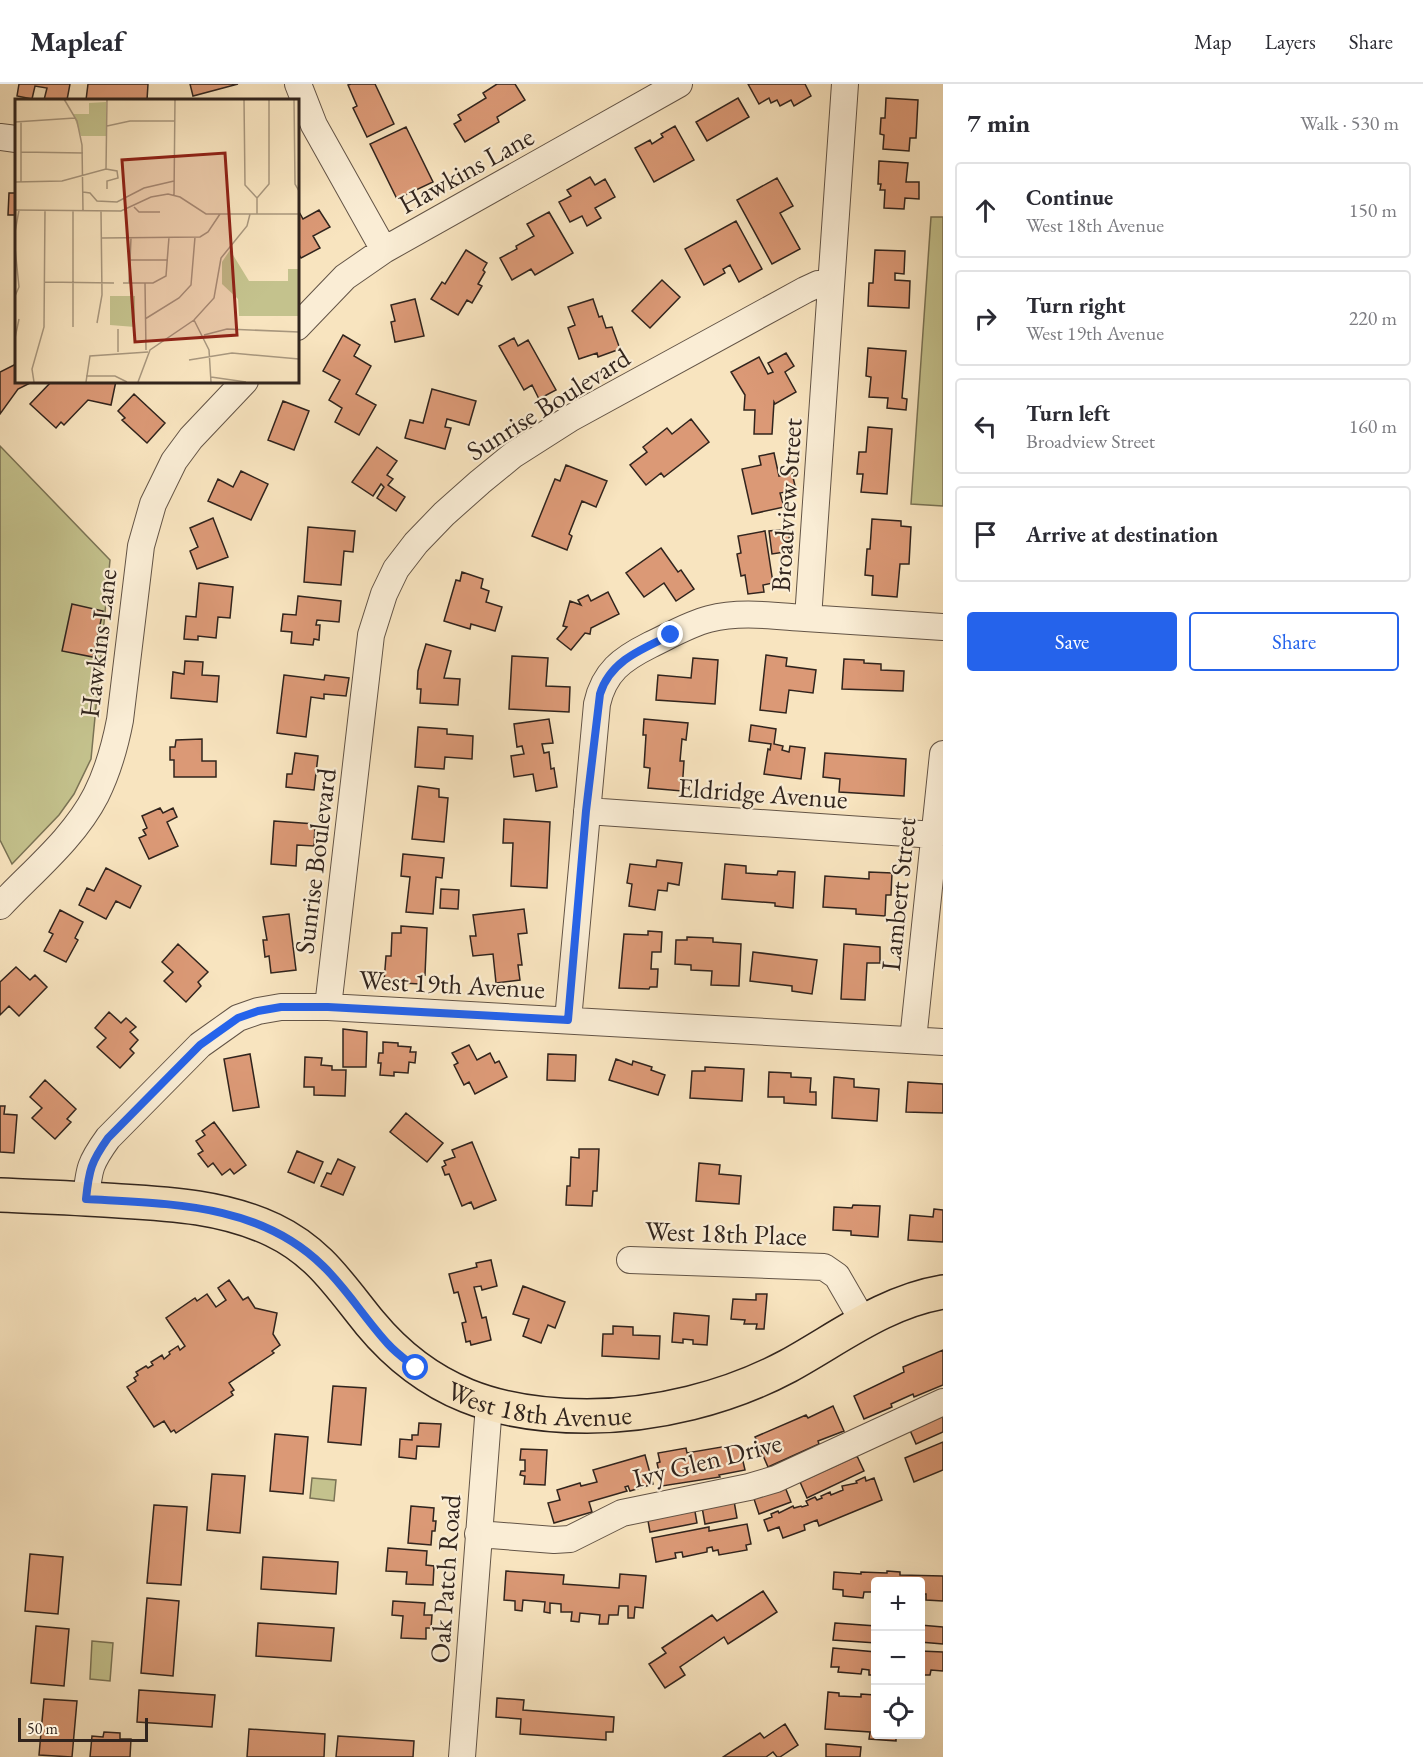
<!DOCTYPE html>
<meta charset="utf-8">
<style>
body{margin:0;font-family:"EB Garamond",serif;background:#f2f2f3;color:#2b2b33}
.controls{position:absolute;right:18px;bottom:18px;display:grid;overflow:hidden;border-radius:6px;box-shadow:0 6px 24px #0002}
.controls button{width:54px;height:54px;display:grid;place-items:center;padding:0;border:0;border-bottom:2px solid #e1e1e2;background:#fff;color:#2b2b33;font:30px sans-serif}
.scale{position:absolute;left:18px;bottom:15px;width:130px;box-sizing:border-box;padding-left:6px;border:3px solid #31241d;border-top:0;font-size:16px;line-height:21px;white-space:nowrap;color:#31241d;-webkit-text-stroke:4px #faedd5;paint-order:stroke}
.stop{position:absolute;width:18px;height:18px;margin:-14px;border:4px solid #2563eb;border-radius:50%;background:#fff}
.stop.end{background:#2563eb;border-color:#fff;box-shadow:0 2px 6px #0008}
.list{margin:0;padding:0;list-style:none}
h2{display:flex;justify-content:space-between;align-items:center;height:78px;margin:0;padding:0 24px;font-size:26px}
h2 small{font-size:20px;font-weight:400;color:#7c7c81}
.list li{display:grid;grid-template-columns:39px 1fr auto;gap:18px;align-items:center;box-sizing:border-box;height:96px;margin:0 12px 12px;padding:0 12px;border:2px solid #e1e1e2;border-radius:6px}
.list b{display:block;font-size:22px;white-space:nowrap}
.list p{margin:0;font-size:20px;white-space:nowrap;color:#7c7c81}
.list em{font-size:20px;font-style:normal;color:#7c7c81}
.actions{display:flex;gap:12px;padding:18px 24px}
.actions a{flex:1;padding:14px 0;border:2px solid #2563eb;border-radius:6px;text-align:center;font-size:21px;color:#2563eb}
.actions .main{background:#2563eb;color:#fff}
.icon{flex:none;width:33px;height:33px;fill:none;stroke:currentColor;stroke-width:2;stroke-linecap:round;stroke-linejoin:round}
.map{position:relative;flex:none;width:943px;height:1673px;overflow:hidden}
header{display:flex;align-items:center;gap:36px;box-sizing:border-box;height:84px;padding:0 30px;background:#fff;border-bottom:2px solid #e1e1e2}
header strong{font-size:28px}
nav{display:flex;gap:33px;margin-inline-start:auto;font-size:21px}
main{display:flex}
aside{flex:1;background:#fff}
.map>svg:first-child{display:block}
.green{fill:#c4c28d;stroke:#7a7355;stroke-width:1.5}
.building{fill:#db9976;stroke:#31241d;stroke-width:1.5}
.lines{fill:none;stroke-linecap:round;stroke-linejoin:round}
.minor-casing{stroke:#635446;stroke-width:28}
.major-casing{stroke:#31241d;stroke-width:36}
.minor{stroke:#faedd5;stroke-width:26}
.major{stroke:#f8e4bf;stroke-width:33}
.route{stroke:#2563eb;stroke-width:8}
.labels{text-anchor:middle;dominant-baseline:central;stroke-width:4.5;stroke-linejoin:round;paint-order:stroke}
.street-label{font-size:27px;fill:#31241d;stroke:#faedd5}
.inset-road{fill:none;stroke:#a8977e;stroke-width:1.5}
.view{fill:#8f2418;fill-opacity:0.15;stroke:#8f2418;stroke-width:3}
.inset-edge{fill:none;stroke:#31241d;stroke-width:3}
</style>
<header>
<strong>Mapleaf</strong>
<nav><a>Map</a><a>Layers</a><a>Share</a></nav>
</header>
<main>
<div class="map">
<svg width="943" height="1673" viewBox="0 0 943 1673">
<rect width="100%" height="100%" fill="#f8e4bf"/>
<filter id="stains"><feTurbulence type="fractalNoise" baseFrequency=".00333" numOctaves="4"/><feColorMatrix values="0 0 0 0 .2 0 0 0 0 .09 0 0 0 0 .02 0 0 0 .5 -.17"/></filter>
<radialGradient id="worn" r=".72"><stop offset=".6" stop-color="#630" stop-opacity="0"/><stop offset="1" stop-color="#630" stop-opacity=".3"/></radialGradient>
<path class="green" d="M931 133H943V422L911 420Z
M0 362 110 476 91 675 74 710 59 731 12 780 0 756Z
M312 1394 336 1396 334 1417 310 1414Z
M92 1557 113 1559 110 1597 90 1595Z"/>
<path class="building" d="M19 0H70L67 16H44L47 4 35 2 32 15 17 12Z
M88 0H148L147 16H86Z
M190 0H238L193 12Z
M351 0H375L394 40 367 53 353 24 357 22 348 1Z
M497 0H515L525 16 497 33 499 38 465 58 454 40 461 36 458 31 486 14 483 9Z
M748 0H805L811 12 794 22 791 16 780 22 777 16 771 19 769 14 759 20Z
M738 14 749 33 707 57 696 38Z
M886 14 918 16 916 54H910L909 67 883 65 884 51 880 50 881 34H885Z
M675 42 694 76 654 98 635 64 650 56 652 60 663 53 661 50Z
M406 43 433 98 397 115 370 60Z
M879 77 908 79 906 98H919V115L905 114 904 125 884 124 885 106H880L881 100H878Z
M590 93 595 101 605 95 615 113 595 124 601 134 587 142 582 132 570 138 559 118 571 112 567 106Z
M777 94 793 122 780 129 800 165 772 180 737 116Z
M9 109H16V131H8Z
M298 126 303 135 319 126 330 143 313 152 320 164 301 174 297 167Z
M549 128 573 169 535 191 531 185 512 196 500 174 517 165 516 162 534 152 527 140Z
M736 137 762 185 739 198 730 181 723 185 725 189 704 201 685 165Z
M466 166 487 179 483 186 485 188 478 200 482 202 472 219 467 216 458 231 431 215 442 198 445 200Z
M875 166 905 167 904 190 895 189V196L910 197 909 224 868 222 869 199H873Z
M662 196 680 213 650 244 632 227Z
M415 215 424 252 395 258 391 238 395 237 391 221Z
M593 215 599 233 602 232 606 244 612 243 620 265 598 273 597 269 579 275 568 244 575 241 568 223Z
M343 251 360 261 354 272 371 282 356 310 376 321 359 351 335 338 342 324 329 316 340 296 323 287Z
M514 254 518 262 528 256 556 306 539 315 532 301 524 306 499 262Z
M868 264 906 267 902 314 907 315 906 326 887 324 888 314 869 313 871 293 866 292Z
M786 269 794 282 785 288 796 308 775 320 774 318 772 350H754L755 326H744L745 311 731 288 759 273 768 290 773 288 768 279Z
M16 280V297H34L18 305 0 330V288Z
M52 297H116L111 321 88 316 64 341 61 338 56 344 30 320Z
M432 305 476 317 469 341 447 335 445 343 451 344 445 365 405 354 410 336 423 339Z
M134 310 165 339 147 359 122 336 125 334 118 327Z
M283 317 309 327 294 366 268 356Z
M691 335 709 358 664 393 661 389 646 401 630 381 647 368 643 363 667 344 672 350Z
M868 343 892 345 887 410 861 408 863 390H857L859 368H866Z
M377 363 397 377 387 391 393 395 388 401 405 413 396 427 377 414 384 403 381 400 373 412 352 398Z
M774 369 779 392 792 389 796 406 780 409 784 423 752 430 742 385 761 381 759 372Z
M566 381 607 397 596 423 582 417 569 450 572 452 567 466 532 452 555 395 560 397Z
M241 387 268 400 251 436 208 417 218 395 233 403Z
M213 434 228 473 197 485 190 467 198 463 190 444Z
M872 435 901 437V442L911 443 909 480H900L897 513 872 511 873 492 865 491 867 465H870Z
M308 443 355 447 353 468 344 467 341 501 304 498Z
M788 445 791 467 772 470 769 447Z
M765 447 773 499 763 501 764 508 748 510 745 491 741 492 737 470 741 469 738 452Z
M661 464 678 488 681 486 694 505 676 517 664 499 644 513 626 489Z
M462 488 483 495 481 504 489 507 486 518 502 523 495 547 471 540 470 545 444 537 456 496 460 497Z
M199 499 233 503 230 534 218 533 216 554 198 552V556L184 555 186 532 196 533Z
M608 508 619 530 591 544 590 550 585 549 571 566 557 555 567 543 563 542 570 517 581 521 578 516 588 511 591 517Z
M298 512 341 517 339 538 317 536 316 541H320L319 556 314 555 313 561 291 559 292 548 281 547 283 530 296 531Z
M72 520 103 527 93 573 62 567Z
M426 560 451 567 444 594 460 595 458 621 420 619 421 605H417L418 587Z
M766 571 787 574 786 582 816 586 813 609 789 606 786 629 760 626Z
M512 572 548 574 546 602 570 603 569 628 509 625Z
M693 574 718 576 715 620 656 616 658 591 691 594Z
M844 575 864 576V579L881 580V586L904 587 903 607 842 605Z
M185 577 203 578 202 591 219 592 217 618 171 614 173 588 184 590Z
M284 591 324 596 325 591 349 594 346 612 324 610V615L311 613 306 653 277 649Z
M549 635 553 659 542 660 544 669 549 668 551 685 554 684 557 703 536 707 533 690 514 693 511 672 524 670 522 662 517 663 514 640Z
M644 635 688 639 686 656 682 655 680 677H684L682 707 648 704 650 684 644 683 646 651H643Z
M751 641 776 645 774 660 783 662 782 666 789 668 790 662 805 664 801 695 764 690 768 665 770 666 771 660 749 657Z
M418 643 447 645V650L473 652 472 675 445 673 444 685 415 683Z
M202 655V677H216V693H174V676H170V663H175L176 656Z
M295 669 318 672 314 706 286 703 287 690H292Z
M825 669 906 675 904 712 839 708 840 695 823 693Z
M418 702 439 705V713L448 714 444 758 412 755Z
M160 724 163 729 173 724 177 733 167 738 178 762 149 775 139 754 146 751 143 746 147 744 142 732Z
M504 735 550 738 547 804 511 802 513 759H503Z
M274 737 315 740 314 762 297 761 296 782 271 780Z
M403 770 444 774 442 794 436 793 433 830 406 828 410 793 401 792Z
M657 776 682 779 679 801 668 799 667 807 658 806 655 826 629 822 632 800 627 799 630 780 656 783Z
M725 780 746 782V789L777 791 778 787 795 788 793 824 775 822V819L722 815Z
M106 784 141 802 130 824 116 817 106 835 79 821 87 804 94 807Z
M869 788 892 789 891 811H886L885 832 856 830V825L823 823 825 792 869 795Z
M441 805 459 806 458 825 440 824Z
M524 825 527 849 518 850 522 881H518L520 896 496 899 493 870 473 872 470 852H476L473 831Z
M60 826 83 838 75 854 78 856 66 878 44 867 53 850 49 848Z
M289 830 296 886 271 889 269 872 265 873 263 856H267L263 833Z
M401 842 427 844 425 891 421 890 420 900 384 898 386 872H391L392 849H401Z
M648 847 662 848 661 868H652L651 885H658L657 903H650L649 905 619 904 624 850 648 851Z
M687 853 713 854V858L741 860 739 902 711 901 712 887 691 886V881L675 880 676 856H687Z
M178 860 208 888 198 898 201 902 186 918 164 897 173 888 162 878Z
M844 860 880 863V879H867L865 916 841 915Z
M753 868 817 876 812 910 792 907V902L750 897Z
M16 883 30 896 35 891 47 903 19 932 9 922 0 931V898Z
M109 928 121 939 126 934 136 943 130 948 138 956 130 965 134 969 120 984 97 963 106 954 95 944Z
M343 945 367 948 366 983H343Z
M383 958 398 959V962L411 963 410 968H416L415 979 409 978 408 989 394 988V992L380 991 381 979H378L379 969H383Z
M469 961 477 976 490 969 495 979 499 977 507 993 475 1010 469 998 464 1001 454 981 458 979 452 969Z
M250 970 259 1023 233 1027 224 975Z
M548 970 576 971 575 997 547 996Z
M305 973 322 974 321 981 332 982V986H346L345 1012 314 1011V1003H304Z
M616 975 632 981 633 977 652 983 651 986 665 991 658 1011 609 996Z
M705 983 744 985 742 1017 690 1014 692 987H705Z
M769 988 791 989V993L811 994 810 1008H816V1021L784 1019V1013H768Z
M834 993 854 995V1003L879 1005 877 1037 832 1034Z
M45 996 76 1025 67 1035 71 1038 55 1055 32 1034 42 1024 30 1013Z
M908 998 943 1000V1029L906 1028Z
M0 1022H5L4 1030 17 1031 14 1069 0 1068Z
M406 1029 443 1059 427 1078 390 1048Z
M214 1038 246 1081 234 1090 230 1085 222 1091 213 1079 208 1083 198 1070 203 1067 196 1057 205 1051 202 1047Z
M472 1058 496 1116 474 1125 471 1118 462 1122 449 1090 445 1091 442 1083 446 1081 444 1077 455 1073 452 1066Z
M579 1065H599L597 1107H593L592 1122 566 1121 567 1102H570L571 1073 579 1074Z
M297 1067 323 1078 314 1099 288 1088Z
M338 1075 355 1083 343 1111 321 1102 327 1089 331 1090Z
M699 1079 720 1081 719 1090 741 1092 739 1120 696 1117Z
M853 1121 880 1122 878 1153 851 1151V1147L833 1146 834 1123 852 1124Z
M934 1125 943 1126V1158L908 1156 910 1131 933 1133Z
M491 1176 497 1202 482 1206 481 1202 474 1203 482 1234 486 1233 491 1256 471 1261 470 1257 466 1258 462 1239 466 1238 458 1208 454 1209 449 1190 477 1183 476 1179Z
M229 1196 243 1216 248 1213 255 1224 277 1229 273 1250 280 1261 272 1267 274 1269 229 1299 234 1306 231 1308 233 1311 176 1349 174 1346 171 1348 164 1337 154 1343 127 1303 136 1297 134 1294 138 1291 136 1288 146 1282 148 1284 153 1281 151 1278 162 1271 164 1275 170 1270 169 1268 178 1262 180 1266 185 1262 166 1234 195 1214 197 1217 207 1210 216 1223 226 1216 218 1204Z
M523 1202 565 1218 555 1244 548 1241 541 1259 523 1252 529 1235 513 1230Z
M756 1210H767L764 1245H756L757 1240H744L745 1236 731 1235 733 1215 756 1216Z
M674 1229 709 1232 707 1261 693 1260V1256L683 1255V1259L672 1258Z
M613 1242 633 1243V1251L660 1252 659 1275 602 1272 603 1250H613Z
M943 1266V1301L914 1313 913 1310 891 1320 892 1323 864 1335 854 1312 904 1288 903 1283Z
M333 1302 366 1304 361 1361 328 1358Z
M833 1322 844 1347 818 1357 819 1360 768 1383 755 1353 806 1331 808 1334Z
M943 1328V1348L916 1360 909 1344Z
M419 1339 441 1340 439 1363 417 1362 416 1375 399 1373 400 1355 412 1356V1351H418Z
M275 1350 308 1353 303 1410 270 1407Z
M943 1358V1386L914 1398 905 1374Z
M739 1360 745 1386 719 1391 720 1393 662 1402 657 1379 660 1378 658 1369 686 1364 687 1369Z
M521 1365 547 1366 545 1401 524 1400 525 1392 520 1391 521 1387H525V1376H520Z
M645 1371 653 1400 630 1407 628 1402 625 1403 627 1407 589 1418 592 1428 554 1439 548 1419 560 1416 557 1406 580 1399 581 1402 597 1398 593 1386Z
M857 1372 864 1387 807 1414 800 1398Z
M212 1390 245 1392 240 1449 207 1446Z
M865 1393 866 1397 874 1394 882 1416 819 1442 817 1436 804 1441 805 1446 783 1454 779 1443 768 1447 764 1436 772 1433 771 1430 778 1427 779 1429 793 1422 794 1424 801 1422 802 1423 808 1421 806 1417 815 1413 817 1416 822 1414 821 1412 830 1408 831 1411 843 1406 842 1402 857 1399 856 1397Z
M785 1403 791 1418 759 1430 754 1415Z
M734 1417 737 1434 705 1440 702 1423Z
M154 1421 187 1423 181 1501 147 1499Z
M411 1422 434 1424 433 1437H436L435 1447H432L431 1461 408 1459Z
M694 1422 697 1439 650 1448 647 1431Z
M747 1440 751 1460 746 1461 747 1466 719 1471 718 1466 713 1467 712 1463 707 1464V1468L683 1473 682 1468 675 1469 676 1474 656 1478 652 1454 709 1443V1447Z
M388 1464 427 1467 426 1481 434 1482 433 1501 406 1500 407 1488 386 1487Z
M30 1470 63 1473 58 1530 25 1527Z
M263 1473 338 1478 336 1510 261 1505Z
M506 1487 564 1491 563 1500 619 1504 620 1490 646 1492 643 1524 635 1523 634 1534H628V1522H619L618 1531H609L608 1540H599L600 1531 580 1529 579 1538 571 1537 572 1528H561V1520L550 1519V1529L544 1528 545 1518 523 1516 522 1527 515 1526V1517L504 1516Z
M887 1487 900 1488V1491L943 1492V1517L926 1516V1510H920V1498H876L874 1508H864L863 1514 843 1512V1506L833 1505 834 1488 861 1490V1488L887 1489Z
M763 1507 777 1528 728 1560 724 1553 680 1583 685 1591 665 1604 649 1580 666 1569 662 1564 712 1531 717 1537Z
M147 1514 179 1517 173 1592 141 1589Z
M393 1517 425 1519 424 1531H432L431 1544H426V1555L401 1554 403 1532 392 1531Z
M258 1539 334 1544 331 1577 256 1572Z
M835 1539 876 1542V1559L833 1556Z
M920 1541 943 1543V1560L920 1558Z
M36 1542 69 1545 64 1602 31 1599Z
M833 1564 876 1568V1591H869V1586L862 1585 861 1590 838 1588 839 1583H831Z
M920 1567 943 1568V1587L931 1586 930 1591H920Z
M139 1606 215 1611 212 1643 137 1638Z
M828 1608 839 1609V1612L861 1613V1610L875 1611 876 1650H896V1657L869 1655 870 1648 825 1645Z
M497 1614 524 1616 523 1626 614 1633 613 1648H606V1656L520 1650 521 1635 496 1633Z
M44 1615 77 1617 72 1673 39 1671Z
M785 1640 798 1661 780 1673H777L773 1668 766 1673H723L760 1649 764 1654Z
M249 1645 325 1650 324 1673H247Z
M104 1648 120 1649V1655H131L130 1673H90L92 1652 103 1653Z
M338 1652 414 1657 413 1673H336Z
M826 1660 861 1663 860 1673H826Z"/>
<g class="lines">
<g class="minor-casing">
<path id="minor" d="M298 0 314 41 384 166
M0 53 16 55
M297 243 345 193 384 166 679 0
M808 534 845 0
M587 727 935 751
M0 822C33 787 74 754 96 711 108 687 115 662 120 636L141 462 153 420 174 377 191 354 245 297
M328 923 371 551 384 510 396 485 416 459 444 430 480 398 513 371 571 334 805 206 818 200H831
M568 936 597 620C604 588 622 575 650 561 669 552 689 540 709 535 740 527 774 532 805 534 851 537 897 540 943 543
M913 956 943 670
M86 1115C89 1084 90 1079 108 1054L200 961 238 934 258 927 281 923H328L943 958
M630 1176 824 1183 837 1192 863 1237
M478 1450 554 1456 570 1455 622 1429 749 1403 776 1395 943 1318
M462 1673 489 1321"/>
</g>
<g class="major-casing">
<g id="major">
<path id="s1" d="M0 1111C40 1113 80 1114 120 1117 173 1120 224 1123 273 1146 319 1168 339 1201 370 1239 428 1309 498 1332 587 1332 655 1332 728 1314 788 1282 839 1254 884 1218 943 1208"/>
</g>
</g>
<use href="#minor" class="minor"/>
<use href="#major" class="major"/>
</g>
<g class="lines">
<path class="route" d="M416 1284C406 1276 396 1269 388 1260 365 1235 347 1205 323 1182 259 1119 170 1120 86 1115 89 1086 91 1078 108 1054L200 961 238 934 258 927 281 923H328L568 936 586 727 600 610C610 577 642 565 671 551"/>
</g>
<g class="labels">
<g class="street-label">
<text transform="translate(466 86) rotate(-29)">Hawkins Lane</text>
<text transform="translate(548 320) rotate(-32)">Sunrise Boulevard</text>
<text transform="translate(786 421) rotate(-86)">Broadview Street</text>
<text transform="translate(98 559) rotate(-83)">Hawkins Lane</text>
<text transform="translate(763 709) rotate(4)">Eldridge Avenue</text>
<text transform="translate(315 777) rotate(-83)">Sunrise Boulevard</text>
<text transform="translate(898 810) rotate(-84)">Lambert Street</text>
<text transform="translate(452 900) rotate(3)">West 19th Avenue</text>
<text transform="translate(726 1149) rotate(2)">West 18th Place</text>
<text stroke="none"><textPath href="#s1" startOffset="609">West 18th Avenue</textPath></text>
<text transform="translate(707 1376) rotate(-14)">Ivy Glen Drive</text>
<text transform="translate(445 1495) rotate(-86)">Oak Patch Road</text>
</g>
</g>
<g transform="translate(15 15)">
<rect width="284" height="284" fill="#f8e4bf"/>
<path d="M91 3V37H66L58 15H74V4ZM215 151 234 182H273V170H283V217H224L223 200 207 185V163ZM95 197H120V228L95 226Z" fill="#c4c28d"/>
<path class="inset-road" d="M49 0 62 22 67 46 68 112M229 0 230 86 242 99M279 0 280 85 284 92M0 23 60 19M92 27 115 22H160M6 53 68 54M91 70 92 0M0 83 47 82 91 70 102 72 103 79 92 82V90M6 83V23M68 93 75 94 82 102 102 103 129 89 159 82M159 96 160 0M119 108 124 113H145M0 111 106 112 136 98 153 95 165 98 191 115H284M242 115V99L254 85V0M0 133 4 111M87 139 185 138 193 133 205 115M0 149 4 188 0 197M115 161H153M30 183 99 184M108 184H138L151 177 154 138M114 184 116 139M130 184 131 251M130 220 164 199 176 186 180 138M179 221 194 251 196 283M82 224 87 196 86 112M58 228V112M103 230V253M189 236 212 230 284 233M0 239 4 220M174 261 217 254 284 260M71 277H100L112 283M196 278 231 283M19 283 17 270 29 228 30 111M71 283 75 257 133 253M123 283 135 251 179 221 199 199 206 159 232 127 235 115"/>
<path class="view" d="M210 54 222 236 120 243 107 61Z"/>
<rect width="284" height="284" class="inset-edge"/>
</g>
<rect width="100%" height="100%" filter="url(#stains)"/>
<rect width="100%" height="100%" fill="url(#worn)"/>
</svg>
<div class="controls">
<button>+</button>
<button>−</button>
<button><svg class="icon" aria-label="locate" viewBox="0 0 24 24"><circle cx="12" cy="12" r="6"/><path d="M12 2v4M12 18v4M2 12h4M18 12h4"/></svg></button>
</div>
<div class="scale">50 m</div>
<div class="stop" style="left:416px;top:1284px"></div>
<div class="stop end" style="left:671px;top:551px"></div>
</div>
<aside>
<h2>7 min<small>Walk · 530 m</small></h2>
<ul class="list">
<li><svg class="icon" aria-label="ahead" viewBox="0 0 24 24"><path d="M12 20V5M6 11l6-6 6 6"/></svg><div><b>Continue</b><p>West 18th Avenue</p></div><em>150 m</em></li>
<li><svg class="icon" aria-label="right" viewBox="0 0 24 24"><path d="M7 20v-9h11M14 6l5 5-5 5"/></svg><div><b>Turn right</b><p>West 19th Avenue</p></div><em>220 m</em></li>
<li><svg class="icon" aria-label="left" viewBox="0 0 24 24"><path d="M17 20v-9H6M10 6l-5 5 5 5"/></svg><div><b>Turn left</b><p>Broadview Street</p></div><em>160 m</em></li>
<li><svg class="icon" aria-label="arrive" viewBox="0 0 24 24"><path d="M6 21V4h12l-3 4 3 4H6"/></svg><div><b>Arrive at destination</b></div></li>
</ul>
<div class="actions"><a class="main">Save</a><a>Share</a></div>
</aside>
</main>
